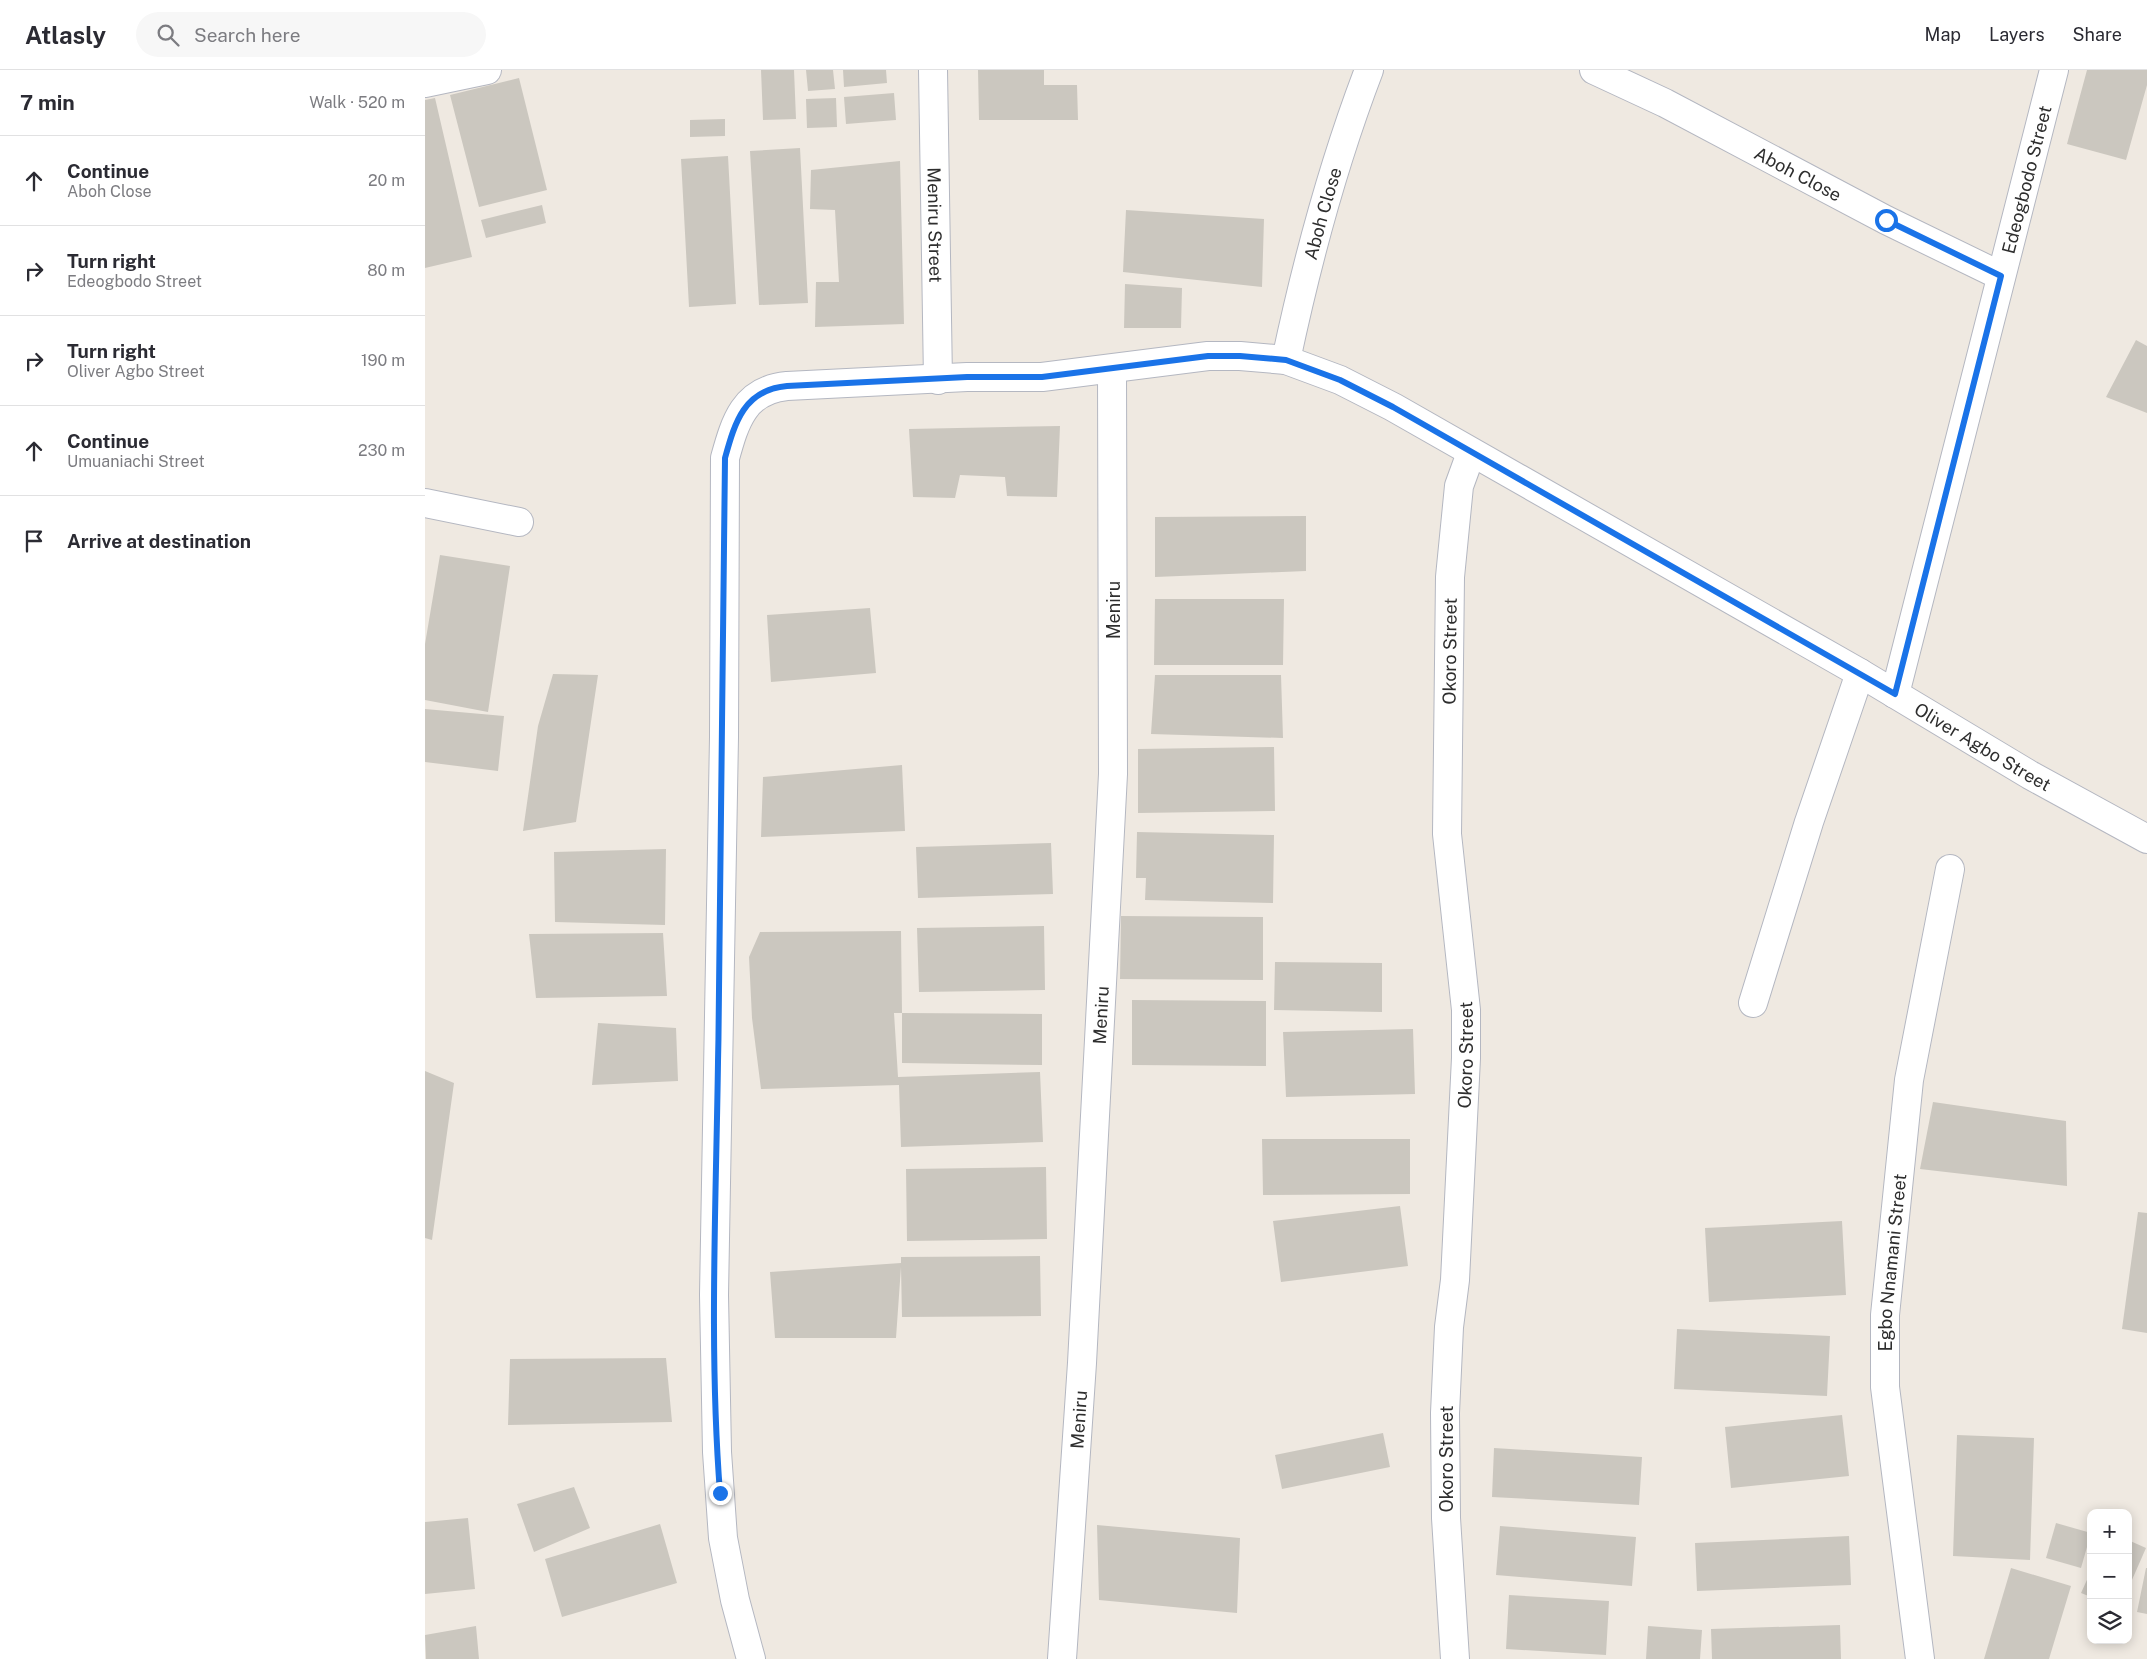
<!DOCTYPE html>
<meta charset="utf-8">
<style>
body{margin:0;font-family:"Public Sans",sans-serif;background:#f7f7f7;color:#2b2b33}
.controls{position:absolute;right:15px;bottom:15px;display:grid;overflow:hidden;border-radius:10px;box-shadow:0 2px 12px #0003}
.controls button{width:45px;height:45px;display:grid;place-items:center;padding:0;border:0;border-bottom:1px solid #e1e1e2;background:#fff;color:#2b2b33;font:25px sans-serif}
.stop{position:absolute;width:15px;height:15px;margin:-11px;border:4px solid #1a73e8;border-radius:50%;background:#fff}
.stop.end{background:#1a73e8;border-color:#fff;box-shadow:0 1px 5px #0008}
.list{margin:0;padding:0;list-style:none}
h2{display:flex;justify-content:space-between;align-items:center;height:65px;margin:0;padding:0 20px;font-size:21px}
h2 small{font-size:16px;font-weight:400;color:#7c7c81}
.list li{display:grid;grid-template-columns:32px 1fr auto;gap:15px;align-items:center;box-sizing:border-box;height:90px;padding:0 20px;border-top:1px solid #e1e1e2}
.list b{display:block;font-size:19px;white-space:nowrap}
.list p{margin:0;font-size:16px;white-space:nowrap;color:#7c7c81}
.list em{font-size:16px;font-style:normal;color:#7c7c81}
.icon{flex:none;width:28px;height:28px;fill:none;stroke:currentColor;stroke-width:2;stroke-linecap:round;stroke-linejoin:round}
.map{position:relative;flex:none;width:1722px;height:1589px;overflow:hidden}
header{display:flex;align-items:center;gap:30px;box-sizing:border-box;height:70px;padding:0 25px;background:#fff;border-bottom:1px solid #e1e1e2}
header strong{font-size:24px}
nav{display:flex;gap:28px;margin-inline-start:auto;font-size:18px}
.search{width:350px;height:45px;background:#f7f7f7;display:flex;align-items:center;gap:12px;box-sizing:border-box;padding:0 18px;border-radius:28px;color:#7c7c81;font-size:19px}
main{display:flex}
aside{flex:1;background:#fff}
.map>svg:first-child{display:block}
.building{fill:#cbc7bf}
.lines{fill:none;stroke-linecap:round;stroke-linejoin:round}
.street-casing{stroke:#b4b7c1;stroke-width:30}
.street{stroke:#fff;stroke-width:28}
.route{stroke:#1a73e8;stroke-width:6}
.labels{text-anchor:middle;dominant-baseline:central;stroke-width:4;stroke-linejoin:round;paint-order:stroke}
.street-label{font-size:18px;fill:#2e2e2e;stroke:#fff}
</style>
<header>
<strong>Atlasly</strong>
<div class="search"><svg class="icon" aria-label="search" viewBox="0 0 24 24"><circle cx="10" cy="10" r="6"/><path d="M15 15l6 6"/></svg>Search here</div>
<nav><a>Map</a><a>Layers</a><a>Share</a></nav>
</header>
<main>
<aside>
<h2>7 min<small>Walk · 520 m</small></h2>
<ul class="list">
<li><svg class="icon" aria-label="ahead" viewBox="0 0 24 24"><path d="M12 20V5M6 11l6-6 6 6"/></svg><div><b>Continue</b><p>Aboh Close</p></div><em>20 m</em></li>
<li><svg class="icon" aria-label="right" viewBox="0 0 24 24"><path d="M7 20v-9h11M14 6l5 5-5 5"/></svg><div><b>Turn right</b><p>Edeogbodo Street</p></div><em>80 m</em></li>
<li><svg class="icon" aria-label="right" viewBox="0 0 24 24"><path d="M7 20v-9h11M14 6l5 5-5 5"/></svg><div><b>Turn right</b><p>Oliver Agbo Street</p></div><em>190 m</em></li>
<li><svg class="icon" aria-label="ahead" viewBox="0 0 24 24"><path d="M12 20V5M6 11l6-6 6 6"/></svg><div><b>Continue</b><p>Umuaniachi Street</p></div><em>230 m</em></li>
<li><svg class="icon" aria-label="arrive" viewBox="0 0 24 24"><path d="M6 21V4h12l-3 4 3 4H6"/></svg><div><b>Arrive at destination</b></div></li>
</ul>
</aside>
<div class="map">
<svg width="1722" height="1589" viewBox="0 0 1722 1589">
<rect width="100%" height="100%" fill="#efe9e1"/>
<path class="building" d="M336 0H369L371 49 338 50Z
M381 0H408L410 19 383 21Z
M418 0H461L462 13 419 17Z
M553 0H619V15H652L653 50H554Z
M1662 0H1722V15L1701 90 1642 74Z
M94 8 122 120 54 137 25 25Z
M469 23 471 50 421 54 419 27Z
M10 28 47 187 0 198V30Z
M411 28 412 57 382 58 381 29Z
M300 49V66L265 67V50Z
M375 78 383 233 334 235 325 81Z
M303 86 311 234 264 237 256 89Z
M475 91 479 254 390 257 391 212H414L410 140 385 139 386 100Z
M117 135 121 153 61 168 56 150Z
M701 140 839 149 837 217 698 202Z
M700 214 757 218 756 258H699Z
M1711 270 1722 276V343L1681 327Z
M635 356 632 427 582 426 580 407 535 405 530 428 488 427 484 359Z
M881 446V501L730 507V447Z
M15 485 85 496 63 642 0 630V574Z
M730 529H859L858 595H729Z
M445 538 451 603 346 612 342 545Z
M128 604 173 605 151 752 98 761 113 656Z
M730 605H856L858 668 726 664Z
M0 639 79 646 73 701 0 692Z
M849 677 850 741 713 743V679Z
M477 695 480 761 336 767 338 707Z
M712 762 849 765 848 833 720 830 721 808H711Z
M626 773 628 824 493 828 491 777Z
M241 779 240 855 130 852 129 782Z
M696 846 838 847V910L695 909Z
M619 856 620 920 494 922 492 858Z
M476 861 477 943H469L473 1007 615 1002 618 1072 476 1077 474 1015 336 1019 327 948 324 887 335 862Z
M238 863 242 926 111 928 104 864Z
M850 892 957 893V942L849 940Z
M707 930 841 931V996L707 995Z
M477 943 617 944V995L477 993Z
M173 953 251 958 253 1011 167 1015Z
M988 959 990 1024 861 1027 858 962Z
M0 1001 29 1013 7 1170 0 1168Z
M1508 1032 1641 1051 1642 1116 1495 1099Z
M837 1069H985V1124L838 1125Z
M621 1097 622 1169 482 1171 481 1099Z
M975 1136 983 1196 856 1212 848 1151Z
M1713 1142 1722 1143V1263L1697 1259Z
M1417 1151 1421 1225 1284 1232 1280 1158Z
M615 1186 616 1246 477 1247 476 1197 471 1268H350L345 1202 476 1193V1187Z
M1252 1259 1405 1266 1402 1326 1249 1319Z
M241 1288 247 1352 83 1355 85 1289Z
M1417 1345 1424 1406 1306 1418 1300 1357Z
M958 1363 965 1397 857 1419 850 1385Z
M1532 1365 1609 1368 1605 1490 1528 1486Z
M1069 1378 1217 1387 1214 1435 1067 1427Z
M149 1417 165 1458 109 1482 92 1434Z
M43 1448 50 1519 0 1524V1452Z
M1631 1453 1666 1463 1656 1498 1621 1488Z
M235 1454 252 1513 137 1547 120 1489Z
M672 1455 815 1468 812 1543 674 1530Z
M1075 1456 1211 1467 1207 1516 1071 1505Z
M1424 1466 1426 1515 1272 1521 1270 1473Z
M1703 1470 1721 1478 1703 1519Z
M1586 1498 1646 1516 1624 1589H1559Z
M1721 1498H1722V1544L1712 1542Z
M1666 1501V1527L1656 1523Z
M1084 1525 1184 1531 1181 1585 1081 1579Z
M1415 1555 1416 1589H1287L1286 1559Z
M51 1556 54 1589H1L0 1565Z
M1223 1556 1277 1560 1275 1589H1221Z"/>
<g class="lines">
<g class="street-casing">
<g id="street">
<path id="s1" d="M508 0 513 310"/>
<path id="s2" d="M1169 0 1240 33 1461 150 1576 206"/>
<path d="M0 13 62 0"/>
<path id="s3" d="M861 290C882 191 908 94 944 0"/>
<path d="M0 433 94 452"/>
<path id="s4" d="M1470 624 1629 0"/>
<path d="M1328 933 1384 752 1435 603"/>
<path id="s5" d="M326 1589 310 1530 298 1468 292 1382 289 1225 299 667 300 388C310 352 319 320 362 316L542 307H617L783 286H815L861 290 915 310 968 337 1435 603 1605 705 1722 769"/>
<path id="s6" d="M637 1589 657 1293 688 704 687 300"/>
<path id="s7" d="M1030 1589 1021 1448 1020 1343 1024 1257 1030 1210 1041 988V940L1022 764 1025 507 1034 416 1046 383"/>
<path id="s8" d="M1495 1589 1460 1317V1245L1484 1010 1525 799"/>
</g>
</g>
<use href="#street" class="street"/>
</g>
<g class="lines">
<path class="route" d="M295 1423C284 1280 291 1135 293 992 297 791 299 590 300 388 310 352 319 320 362 316L542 307H617L783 286H815L861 290 915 310 968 337 1470 624 1576 206 1461 150"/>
</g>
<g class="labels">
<g class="street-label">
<text stroke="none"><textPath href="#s2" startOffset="229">Aboh Close</textPath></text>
<text stroke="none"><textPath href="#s4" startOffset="531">Edeogbodo Street</textPath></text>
<text stroke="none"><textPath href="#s3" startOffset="151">Aboh Close</textPath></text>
<text stroke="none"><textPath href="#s1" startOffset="155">Meniru Street</textPath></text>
<text transform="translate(688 540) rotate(-90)">Meniru</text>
<text stroke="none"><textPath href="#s7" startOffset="1010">Okoro Street</textPath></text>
<text stroke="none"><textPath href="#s5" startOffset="2606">Oliver Agbo Street</textPath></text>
<text stroke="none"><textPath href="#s6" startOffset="645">Meniru</textPath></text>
<text stroke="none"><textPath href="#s7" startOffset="605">Okoro Street</textPath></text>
<text stroke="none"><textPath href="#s8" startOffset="399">Egbo Nnamani Street</textPath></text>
<text stroke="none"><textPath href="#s6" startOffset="240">Meniru</textPath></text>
<text transform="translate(1021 1389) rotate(-90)">Okoro Street</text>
</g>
</g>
</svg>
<div class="controls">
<button>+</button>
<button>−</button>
<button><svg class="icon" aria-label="layers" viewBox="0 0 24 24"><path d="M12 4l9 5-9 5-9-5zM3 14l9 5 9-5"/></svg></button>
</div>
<div class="stop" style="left:1461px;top:150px"></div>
<div class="stop end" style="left:295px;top:1423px"></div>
</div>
</main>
